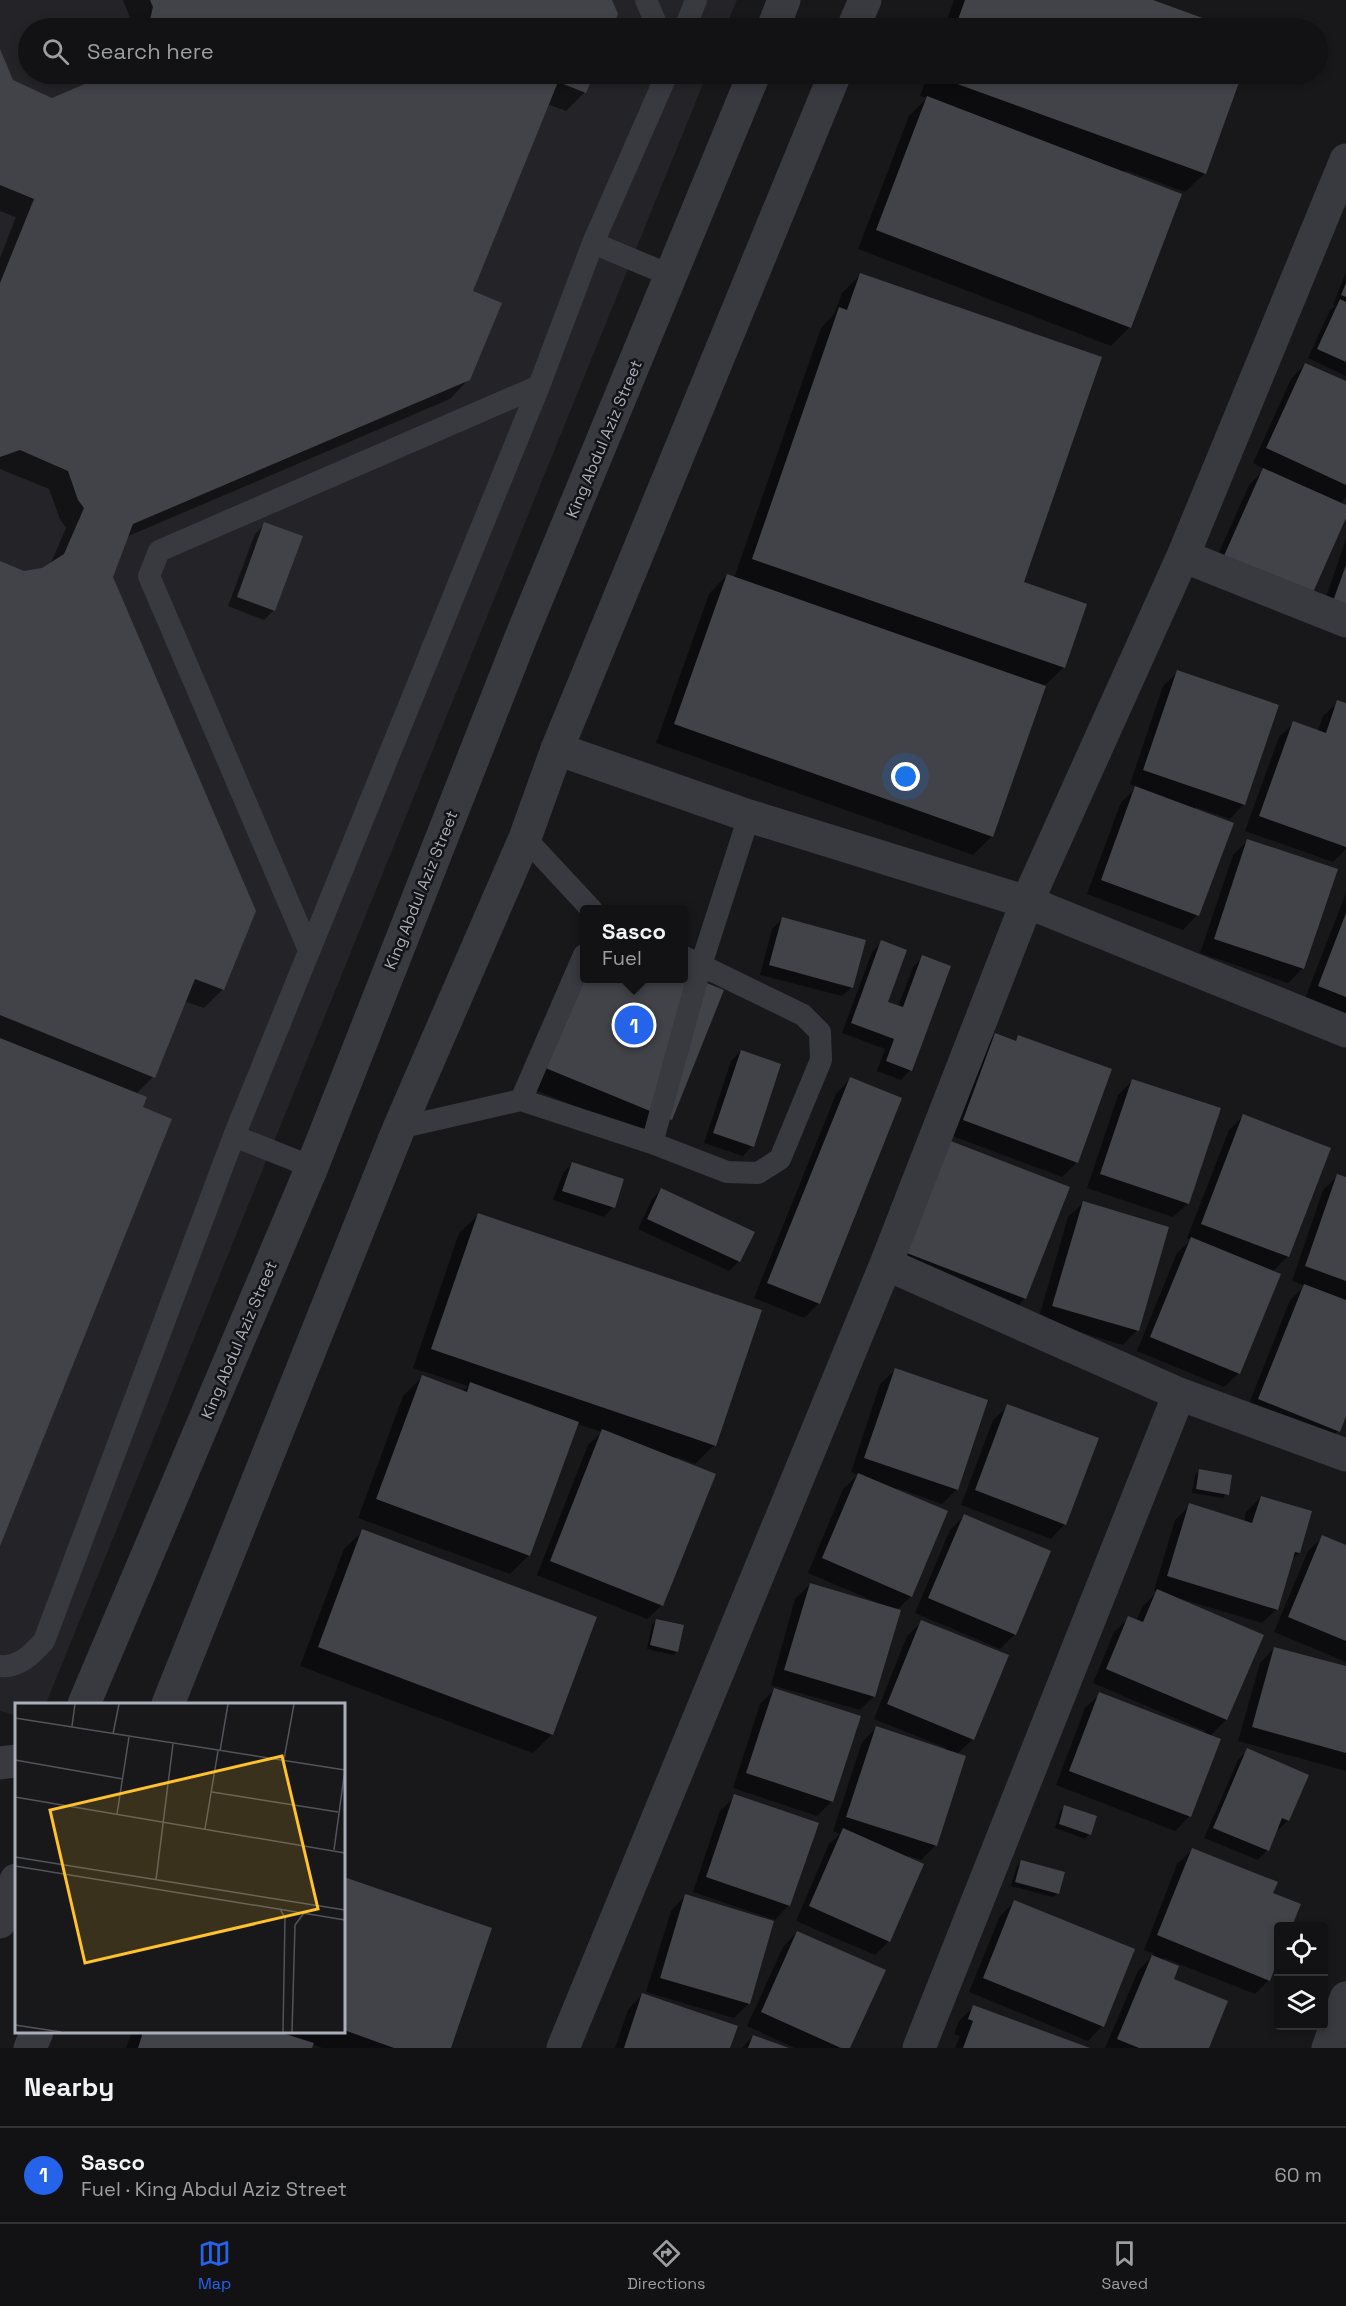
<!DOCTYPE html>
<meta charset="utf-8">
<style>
body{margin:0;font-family:"Space Grotesk",sans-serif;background:#1b1b1d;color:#f1f3f6}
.controls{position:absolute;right:18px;bottom:18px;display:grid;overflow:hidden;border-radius:6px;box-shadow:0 3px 9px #0003}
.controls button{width:54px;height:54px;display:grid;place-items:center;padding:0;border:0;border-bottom:2px solid #313234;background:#121214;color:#f1f3f6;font:30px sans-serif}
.you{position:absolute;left:906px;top:777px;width:21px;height:21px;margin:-15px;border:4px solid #fff;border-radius:50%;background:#1a73e8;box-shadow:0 0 0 9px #1a73e833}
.badge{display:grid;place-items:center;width:39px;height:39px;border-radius:50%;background:#2563eb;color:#fff;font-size:20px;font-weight:700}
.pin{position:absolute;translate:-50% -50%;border:3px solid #fff;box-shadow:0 2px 6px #0006}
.popup{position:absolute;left:580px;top:905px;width:108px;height:78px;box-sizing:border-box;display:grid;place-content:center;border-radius:6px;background:#121214;filter:drop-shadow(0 2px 4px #0005);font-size:20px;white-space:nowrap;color:#9c9ea0}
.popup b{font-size:22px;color:#f1f3f6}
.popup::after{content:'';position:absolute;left:50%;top:100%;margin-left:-12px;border:12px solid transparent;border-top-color:#121214}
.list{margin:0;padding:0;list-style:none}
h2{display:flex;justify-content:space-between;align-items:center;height:78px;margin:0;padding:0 24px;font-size:26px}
h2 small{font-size:20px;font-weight:400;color:#9c9ea0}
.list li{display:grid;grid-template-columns:39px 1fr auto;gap:18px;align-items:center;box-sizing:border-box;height:96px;padding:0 24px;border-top:2px solid #313234}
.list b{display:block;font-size:22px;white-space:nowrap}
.list p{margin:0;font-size:20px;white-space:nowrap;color:#9c9ea0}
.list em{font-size:20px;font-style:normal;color:#9c9ea0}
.icon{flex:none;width:33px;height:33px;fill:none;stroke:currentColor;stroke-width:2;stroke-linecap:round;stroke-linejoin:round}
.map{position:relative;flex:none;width:1346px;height:2048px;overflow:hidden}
.search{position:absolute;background:#121214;box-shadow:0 3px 9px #0003;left:18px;right:18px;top:18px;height:66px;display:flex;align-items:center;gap:15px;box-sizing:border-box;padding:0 21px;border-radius:33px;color:#9c9ea0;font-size:22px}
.sheet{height:174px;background:#121214}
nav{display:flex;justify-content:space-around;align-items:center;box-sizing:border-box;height:84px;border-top:2px solid #313234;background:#121214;font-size:16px;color:#9c9ea0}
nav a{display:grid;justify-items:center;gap:3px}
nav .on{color:#2563eb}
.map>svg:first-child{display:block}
.built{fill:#242428}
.shadow{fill:#0007}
.building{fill:#424348}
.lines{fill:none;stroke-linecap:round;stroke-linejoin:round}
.service{stroke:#393a40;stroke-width:22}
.minor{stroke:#393a40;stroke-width:33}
.tertiary{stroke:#393a40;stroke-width:33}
.labels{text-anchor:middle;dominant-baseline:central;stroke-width:5;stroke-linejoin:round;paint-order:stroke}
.street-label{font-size:16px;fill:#aaaebb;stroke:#131316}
.inset-road{fill:none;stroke:#52545b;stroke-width:1.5}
.view{fill:#ffc12c;fill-opacity:0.15;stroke:#ffc12c;stroke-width:3}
.inset-edge{fill:none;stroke:#aaaebb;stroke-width:3}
</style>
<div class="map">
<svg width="1346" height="2048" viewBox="0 0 1346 2048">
<rect width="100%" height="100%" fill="#18181b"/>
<path class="built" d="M0 0H737L725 28H28V74H707L47 1701 38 1704H16V1714L15 1715 0 1711Z"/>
<path class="shadow" d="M123 0H610L616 14 610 28H134Z
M954 0H1148L1226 28H944Z
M0 53 12 81 52 100 112 74H592L585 92 566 111 547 104 471 292 469 379 450 399 126 537 111 577 223 989 204 1008 184 1001 153 1077 136 1094 0 1542V562L24 572 43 569 50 565 66 528 60 519 49 489 0 469V258L16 217 0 211Z
M928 74H1241L1204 174 1185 192 1125 170 1130 327 1111 346 858 249 909 116 927 98 920 96Z
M1346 272V376L1308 358 1330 310 1335 306 1333 305Z
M861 274 1064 667 1044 686 992 836 973 855 656 743 709 594 727 575 734 578 821 328 834 314 842 293Z
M1305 364 1346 383V497L1340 504 1346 507V515L1210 573 1249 485 1265 469 1253 463 1291 379Z
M265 524 274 610 264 620 228 606 255 534Z
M1346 539V624L1320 615Z
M1178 672 1244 804 1230 819 1195 807 1197 915 1183 930 1087 894 1121 802 1137 787 1130 784 1163 686Z
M1338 702 1346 705V849L1333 862 1245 831 1279 737 1294 723 1318 731 1323 716Z
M1248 840 1303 968 1288 983 1200 953 1233 855Z
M1346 893V1017L1304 1001Z
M782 919 852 987 842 996 760 975 772 929Z
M882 942 886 1003 898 1007 913 967 923 957 910 1070 901 1080 877 1071 885 1049 842 1033 872 952Z
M684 975 722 991 652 1138 526 1086 584 978H684Z
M995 1035 1014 1042 1019 1037 1077 1162 1062 1177 950 1135 981 1049Z
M741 1051 752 1146 743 1156 704 1143 731 1061Z
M850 1079 819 1303 804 1318 754 1298 836 1094Z
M1132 1081 1188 1203 1173 1217 1087 1188 1118 1095Z
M1243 1116 1329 1149 1287 1257 1272 1272 1239 1373 1224 1387 1137 1351 1177 1253 1191 1240 1187 1238 1229 1130Z
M929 1154 1025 1298 1011 1313 886 1264Z
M572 1164 613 1207 604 1217 553 1200 563 1173Z
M1338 1176 1346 1179V1412L1338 1431 1324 1446 1245 1414 1290 1300 1305 1286 1292 1281 1323 1190Z
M661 1190 753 1232 739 1261 729 1271 638 1229 652 1199Z
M1083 1203 1137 1330 1123 1345 1038 1320 1068 1217Z
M478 1215 714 1445 695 1464 677 1457 662 1605 647 1619 537 1575 588 1445 602 1432 577 1424 528 1556 510 1574 358 1518 403 1396 422 1377 462 1392 468 1386 413 1368 459 1233Z
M895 1370 957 1489 942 1504 897 1488 911 1596 897 1610 874 1696 860 1710 771 1685 795 1599 810 1584 875 1604 876 1602 808 1573 843 1489 858 1475 851 1472 880 1384Z
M1008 1406 1065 1524 1051 1539 961 1505 993 1420Z
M1200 1471 1227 1494 1223 1498 1192 1493 1195 1475Z
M1261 1497 1299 1553 1291 1560 1277 1609 1262 1623 1181 1599 1180 1601 1226 1720 1210 1736 1219 1739 1189 1817 1175 1831 1056 1785 1085 1708 1100 1694 1204 1734 1205 1731 1093 1683 1114 1632 1129 1618 1136 1621 1143 1606 1157 1592 1154 1590 1175 1520 1190 1505 1244 1522 1246 1512Z
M964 1516 1015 1634 1000 1649 915 1613 950 1530Z
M363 1531 552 1734 533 1753 300 1666 344 1549Z
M1323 1537 1346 1546V1662L1274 1632 1308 1551Z
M657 1620 677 1651 673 1655 647 1649 652 1625Z
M921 1622 973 1739 957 1754 964 1757 935 1846 921 1860 909 1856 889 1941 875 1955 796 1921 829 1844 840 1834 833 1831 862 1742 876 1728 945 1750 946 1748 874 1719 907 1636Z
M1274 1648 1346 1668V1771L1238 1741 1260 1663Z
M775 1689 832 1801 817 1816 733 1788 760 1704Z
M1248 1750 1288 1820 1278 1830 1276 1829 1267 1850 1258 1860 1204 1838 1238 1760Z
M735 1796 789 1905 775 1920 693 1892 720 1811Z
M1065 1806 1089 1834 1085 1839 1055 1828 1060 1811Z
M1192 1850 1271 1894 1299 1905 1290 1926H1278V1956L1269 1980 1255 1994 1164 1958 1163 1961 1207 2048H1105L1138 1971 1154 1954 1144 1950 1177 1864Z
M1022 1861 1058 1893 1053 1897 1011 1886 1017 1866Z
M344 1878 490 1929 449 2048H322L312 2044 310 2048H126L132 2032H344Z
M685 1896 772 1922 748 2004 734 2018 646 1992 671 1911Z
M1014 1902 1102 2026 1088 2041 969 1992 1000 1916Z
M797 1932 849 2048H795L747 2026 783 1947Z
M642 1995 728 2048H615L628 2010Z
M973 2007 1086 2048H955L960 2036 954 2034 959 2021Z
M753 2036 785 2048H742Z"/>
<path class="building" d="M150 0H612L618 14 612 28H148L153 7Z
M965 0H1153L1230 28H955Z
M0 49 13 80 52 98 108 74H594L586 93 558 82 473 291 502 303 470 380 133 524 113 577 256 911 224 990 195 979 155 1078 0 1015V561L24 571 42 568 64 554 84 508 78 500 68 471 20 450 0 457V283L34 199 0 185Z
M939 74H1242L1206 174 938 77Z
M927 96 1182 194 1131 328 876 230Z
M860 273 1102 357 1024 582 1087 604 1065 668 752 559 839 307 847 310Z
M1346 283V297L1341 295Z
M1340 299 1346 302V362L1317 349Z
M1305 363 1346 381V485L1266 448Z
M1263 468 1346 505V518L1311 597 1223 558Z
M264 522 303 536 275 611 237 597Z
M1346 565V605L1333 601Z
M727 574 1046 686 993 837 674 724Z
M1177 670 1279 705 1245 805 1143 770Z
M1337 700 1346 703V847L1259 816 1293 721 1326 733Z
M1135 786 1234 823 1199 916 1101 880Z
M1247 839 1338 869 1304 969 1214 939Z
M1346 913V997L1318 986Z
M782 917 866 940 853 988 769 965Z
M881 940 907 950 888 1002 903 1007 922 955 951 966 912 1071 886 1061 894 1039 851 1023Z
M684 974 724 990 672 1120 543 1067 584 978H684Z
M995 1033 1016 1041 1018 1035 1112 1069 1078 1163 963 1120Z
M0 1038 147 1097 143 1107 172 1119 0 1546Z
M741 1050 781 1064 754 1147 713 1133Z
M850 1077 902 1098 820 1304 767 1283Z
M1132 1079 1221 1108 1189 1204 1100 1174Z
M1243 1114 1331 1148 1289 1257 1201 1224Z
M943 1138 1070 1187 1026 1299 899 1250Z
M572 1162 624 1179 615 1208 562 1191Z
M1337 1174 1346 1177V1281L1305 1266Z
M661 1188 755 1232 740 1262 647 1219Z
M1083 1201 1169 1227 1139 1331 1052 1306Z
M478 1213 762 1310 716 1446 431 1349Z
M1191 1237 1281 1274 1240 1374 1150 1337Z
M1304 1284 1346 1300V1416L1340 1432 1258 1399Z
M895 1368 988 1400 958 1490 864 1458Z
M422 1375 467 1392 470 1382 579 1422 530 1556 376 1499Z
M1007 1404 1099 1438 1066 1525 975 1490Z
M602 1429 716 1474 663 1606 550 1561Z
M1199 1469 1232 1475 1229 1495 1196 1489Z
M858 1473 948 1511 912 1597 822 1558Z
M1261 1496 1312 1511 1300 1553 1295 1552 1278 1610 1167 1576 1189 1503 1252 1523Z
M964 1514 1051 1551 1016 1635 928 1598Z
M362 1529 597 1617 553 1735 318 1647Z
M1322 1535 1346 1545V1641L1288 1617Z
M810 1583 901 1610 875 1697 784 1670Z
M1157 1589 1264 1635 1227 1720 1106 1669 1128 1616 1143 1622Z
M656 1619 684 1625 678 1652 650 1645Z
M921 1620 1009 1655 974 1740 887 1704Z
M1274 1647 1346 1666V1753L1252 1727Z
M774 1688 861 1716 833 1802 746 1773Z
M1099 1692 1221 1739 1191 1817 1069 1771Z
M876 1726 966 1756 937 1846 846 1817Z
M1247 1748 1309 1775 1289 1821 1282 1818 1269 1851 1213 1828Z
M734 1794 819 1823 790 1906 706 1877Z
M1064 1805 1097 1816 1091 1835 1059 1824Z
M843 1828 924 1864 890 1942 809 1906Z
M1192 1848 1278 1882 1273 1893 1301 1904 1292 1926H1278V1960L1270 1981 1157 1935Z
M1021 1860 1065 1872 1059 1894 1015 1882Z
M344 1877 492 1928 451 2048H394L344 2030Z
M685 1894 774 1921 750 2004 660 1978Z
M1014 1900 1135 1949 1104 2027 983 1978Z
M797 1931 886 1970 850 2048H841L761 2012Z
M1152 1955 1179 1966 1174 1979 1228 2001 1209 2048H1139L1117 2039Z
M642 1993 738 2026 730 2048H624Z
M973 2005 1090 2048H963L973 2021 968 2019Z
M143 2032H279L314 2043 312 2048H138Z
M753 2035 789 2048H748Z"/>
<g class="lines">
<path class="service" d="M646 0 658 28
M685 28 696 0
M593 243 672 276
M525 838 592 910
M309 950 149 576 159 551 539 386
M521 1100 652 1143 727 1172 758 1173 780 1159 821 1060 820 1032 803 1015 684 957
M399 1128 521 1100 584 955
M234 1136 312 1167
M652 1143 701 965 749 816
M0 1666C19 1668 32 1654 44 1641L234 1136 539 386 593 243 667 74"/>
<path class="minor" d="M1183 556 1346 621
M557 749 749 816 1027 902 1346 1031
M886 1264 1179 1394 1346 1455
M563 2048 886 1264 1027 902 1183 556 1346 160
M919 2048 1179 1394
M1328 2048 1346 1998"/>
<path class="tertiary" d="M773 28 784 0
M853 28 865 0
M84 1704 312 1167 521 637 754 74
M168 1704 399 1128 525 838 557 749 835 74
M0 1763 16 1761
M0 1922 16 1880
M30 2048 37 2032"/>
</g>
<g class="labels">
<g class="street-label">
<text transform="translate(604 439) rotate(-67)">King Abdul Aziz Street</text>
<text transform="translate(421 890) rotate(-68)">King Abdul Aziz Street</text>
<text transform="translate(239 1340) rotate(-67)">King Abdul Aziz Street</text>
</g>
</g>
<g transform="translate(15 1703)">
<rect width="330" height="330" fill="#18181b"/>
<path class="inset-road" d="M0 15 330 67M57 23 60 1M98 31 104 1M205 48 213 1M269 56 279 1M0 57 108 76M197 89 323 109M0 94 330 150M102 111 114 34M190 126 203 48M319 147 330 66M0 154 330 207M0 163 330 217M141 177 158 41M265 206 270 215 268 329M0 322 46 329M277 329 280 222 289 210"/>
<path class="view" d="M267 53 303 206 70 260 35 107Z"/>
<rect width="330" height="330" class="inset-edge"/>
</g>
</svg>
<div class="controls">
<button><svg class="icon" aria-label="locate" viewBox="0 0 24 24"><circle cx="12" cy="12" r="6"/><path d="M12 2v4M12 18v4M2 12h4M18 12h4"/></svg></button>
<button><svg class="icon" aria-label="layers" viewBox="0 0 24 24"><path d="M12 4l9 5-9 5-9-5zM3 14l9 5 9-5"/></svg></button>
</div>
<div class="you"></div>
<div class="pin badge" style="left:634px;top:1025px">1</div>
<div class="popup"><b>Sasco</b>Fuel</div>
<div class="search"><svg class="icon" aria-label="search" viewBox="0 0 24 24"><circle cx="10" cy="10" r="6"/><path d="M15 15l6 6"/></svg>Search here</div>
</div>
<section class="sheet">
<h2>Nearby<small></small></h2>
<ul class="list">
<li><span class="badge">1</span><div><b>Sasco</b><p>Fuel · King Abdul Aziz Street</p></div><em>60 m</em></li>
</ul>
</section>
<nav>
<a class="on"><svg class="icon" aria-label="map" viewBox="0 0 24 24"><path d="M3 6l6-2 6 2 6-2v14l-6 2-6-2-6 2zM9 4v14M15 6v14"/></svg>Map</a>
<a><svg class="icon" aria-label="directions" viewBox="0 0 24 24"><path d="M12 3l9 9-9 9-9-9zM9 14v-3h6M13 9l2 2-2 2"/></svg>Directions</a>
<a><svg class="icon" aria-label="saved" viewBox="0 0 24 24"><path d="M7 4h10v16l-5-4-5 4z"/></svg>Saved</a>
</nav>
